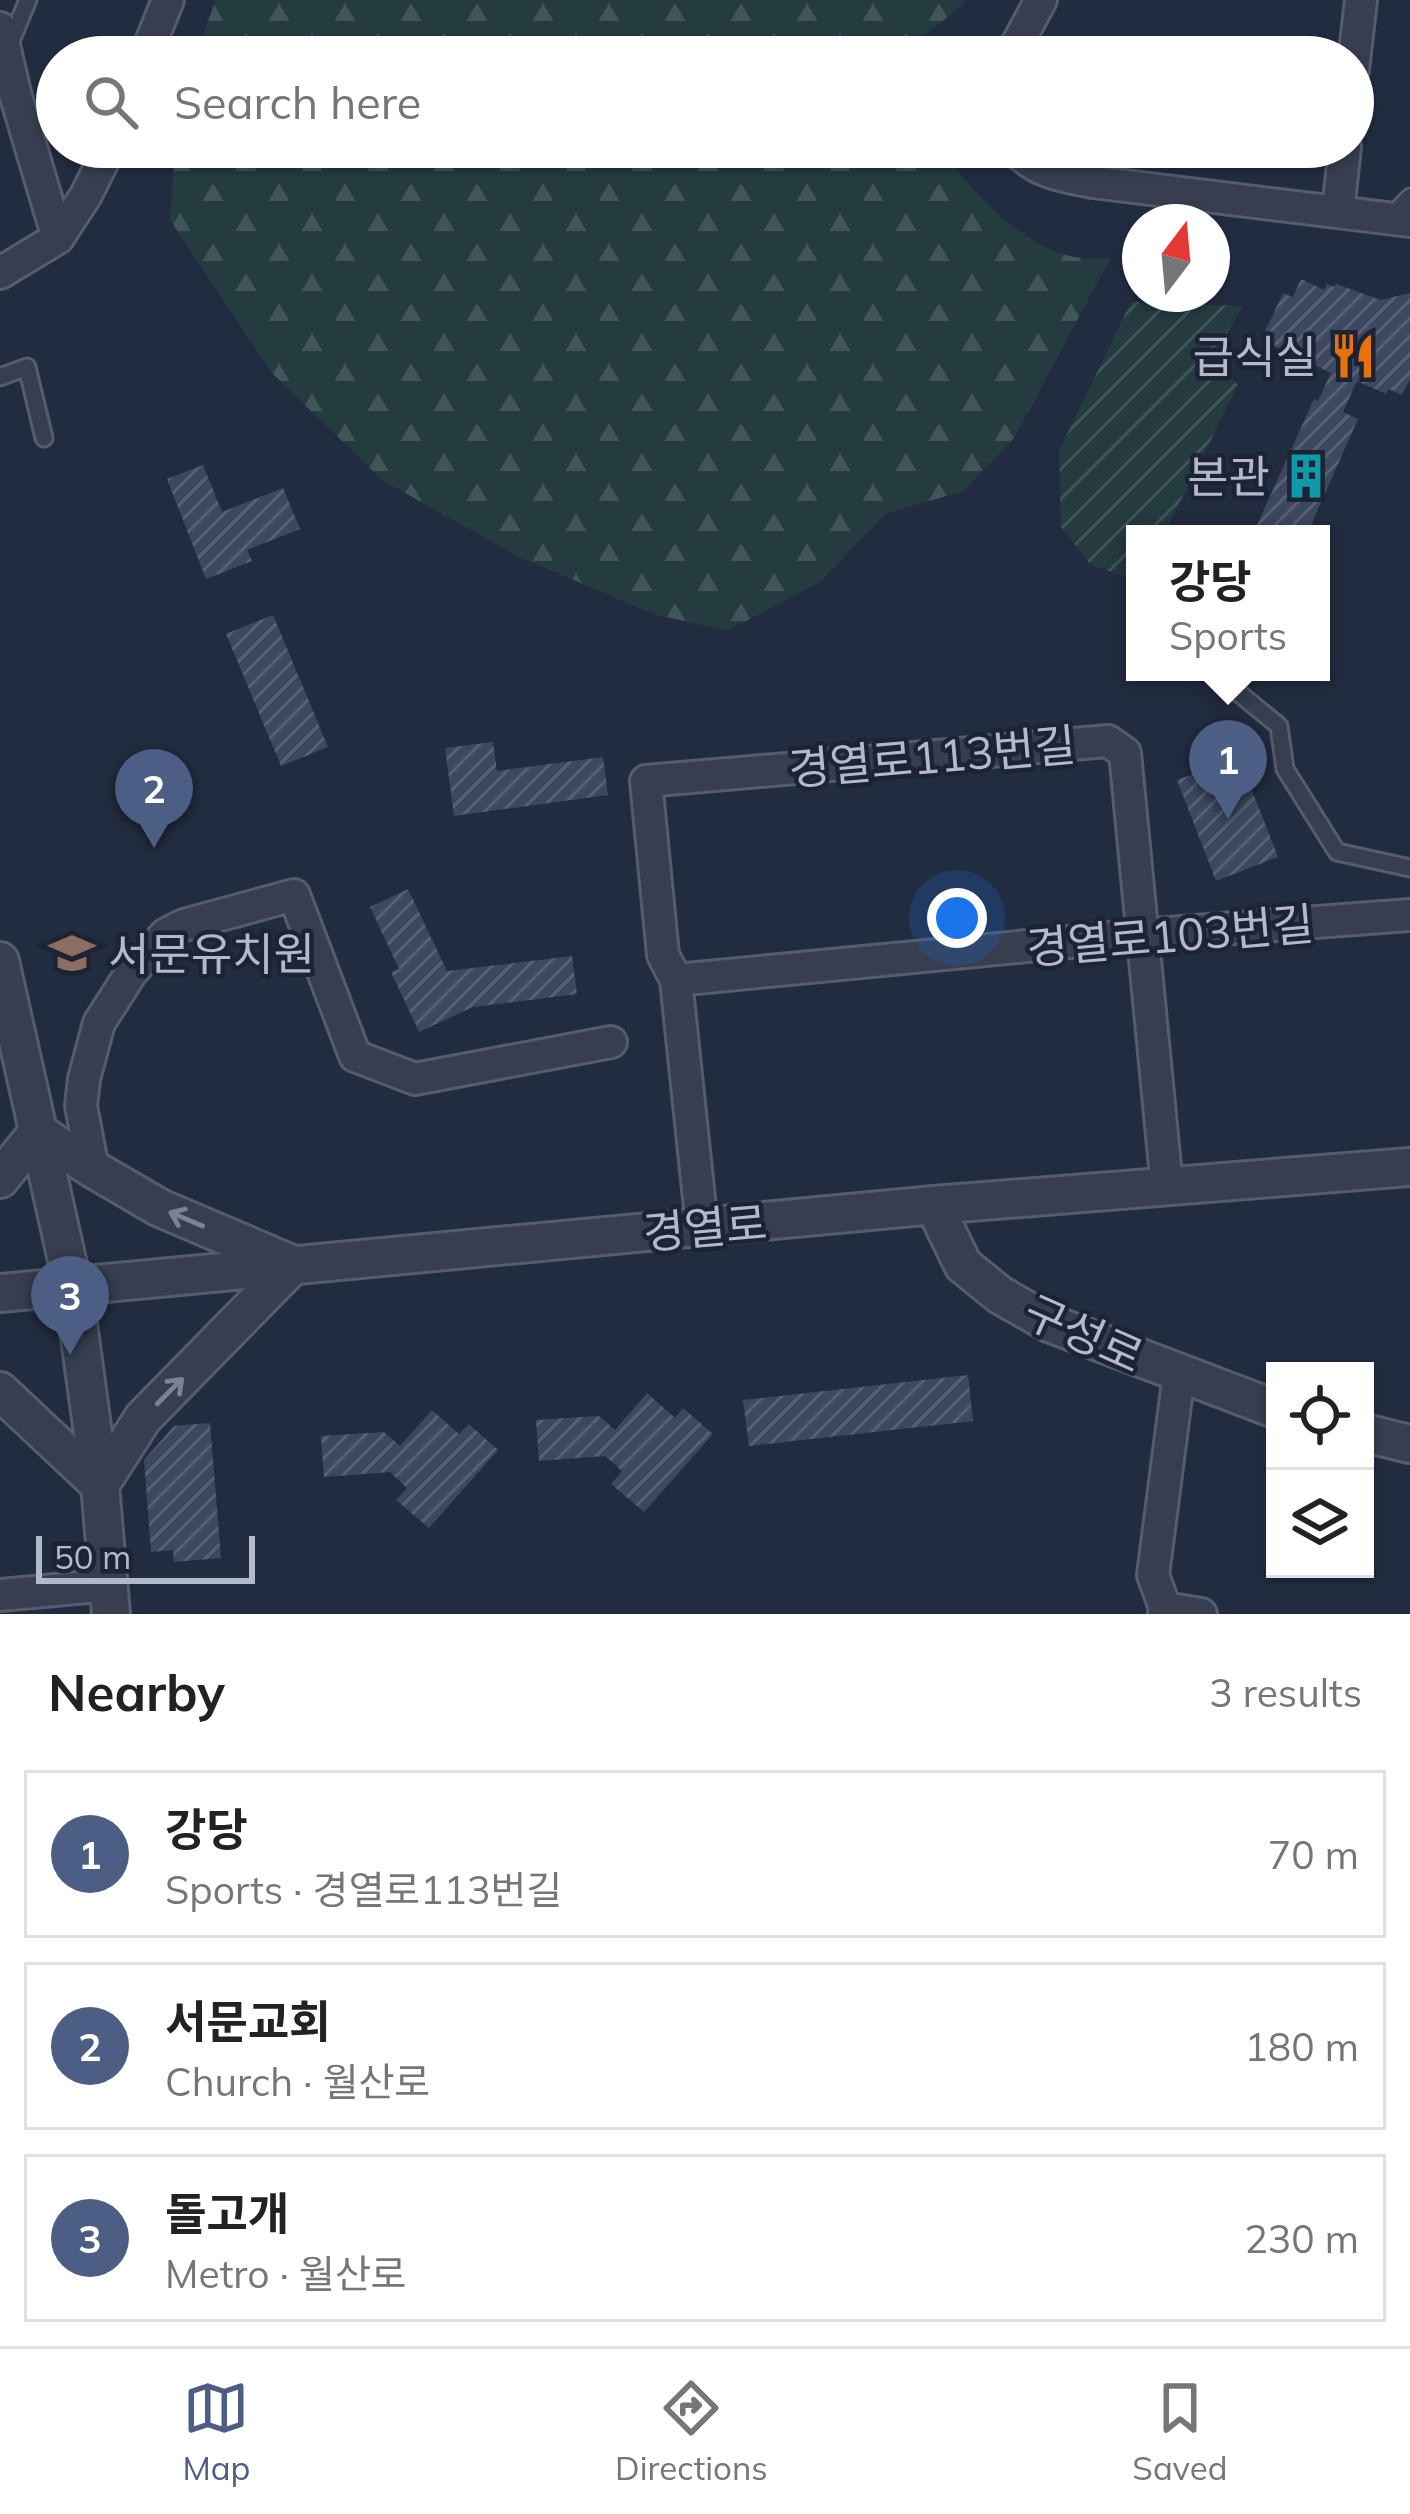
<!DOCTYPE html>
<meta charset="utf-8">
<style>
body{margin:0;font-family:Mulish,"Noto Sans KR",sans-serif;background:#f6f6f6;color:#222}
.controls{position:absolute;right:36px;bottom:36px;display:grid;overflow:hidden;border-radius:0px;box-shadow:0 3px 9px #0004}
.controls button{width:108px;height:108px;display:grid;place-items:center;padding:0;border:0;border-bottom:3px solid #e0e0e0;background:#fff;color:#222;font:60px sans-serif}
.compass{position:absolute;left:1122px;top:204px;width:108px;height:108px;border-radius:50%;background:#fff;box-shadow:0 3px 9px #0004;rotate:16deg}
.scale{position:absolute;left:36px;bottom:30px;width:219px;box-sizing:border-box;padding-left:12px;border:6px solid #b2b9ca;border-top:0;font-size:33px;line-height:42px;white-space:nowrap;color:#b2b9ca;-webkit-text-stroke:9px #1b2334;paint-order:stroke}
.you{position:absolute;left:957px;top:918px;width:42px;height:42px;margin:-30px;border:9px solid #fff;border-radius:50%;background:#1a73e8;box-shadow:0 0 0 18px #1a73e833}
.badge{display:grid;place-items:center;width:78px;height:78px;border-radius:50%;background:#4d5e85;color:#fff;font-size:39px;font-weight:700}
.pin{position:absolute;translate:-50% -99px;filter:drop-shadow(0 3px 6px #0008)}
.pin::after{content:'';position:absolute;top:63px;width:42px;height:36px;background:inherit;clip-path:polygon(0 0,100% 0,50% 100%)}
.popup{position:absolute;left:1126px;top:525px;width:204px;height:156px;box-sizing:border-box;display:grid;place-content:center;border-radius:0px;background:#fff;filter:drop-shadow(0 3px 9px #0005);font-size:39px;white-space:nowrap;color:#767676}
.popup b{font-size:45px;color:#222}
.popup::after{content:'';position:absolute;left:50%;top:100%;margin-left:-24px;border:24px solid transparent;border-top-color:#fff}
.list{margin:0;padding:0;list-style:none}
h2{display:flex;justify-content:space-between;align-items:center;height:156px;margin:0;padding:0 48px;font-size:51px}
h2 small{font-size:39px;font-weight:400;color:#767676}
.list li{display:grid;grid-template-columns:78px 1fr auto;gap:36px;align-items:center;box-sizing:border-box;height:168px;margin:0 24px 24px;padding:0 24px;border:3px solid #e0e0e0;border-radius:0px}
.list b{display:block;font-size:45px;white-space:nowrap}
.list p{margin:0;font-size:39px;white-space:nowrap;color:#767676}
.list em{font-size:39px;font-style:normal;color:#767676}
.icon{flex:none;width:66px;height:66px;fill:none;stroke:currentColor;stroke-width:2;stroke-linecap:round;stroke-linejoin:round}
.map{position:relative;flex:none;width:1410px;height:1614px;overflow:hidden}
.search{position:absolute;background:#fff;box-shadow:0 3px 9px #0004;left:36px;right:36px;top:36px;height:132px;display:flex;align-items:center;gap:30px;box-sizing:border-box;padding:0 42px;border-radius:66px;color:#767676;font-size:45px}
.sheet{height:732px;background:#fff}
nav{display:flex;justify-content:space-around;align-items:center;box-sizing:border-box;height:168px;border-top:3px solid #e0e0e0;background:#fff;font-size:33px;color:#767676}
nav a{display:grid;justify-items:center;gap:6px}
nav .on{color:#4d5e85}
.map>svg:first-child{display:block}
.forest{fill:url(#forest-firs)}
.garden{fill:url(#garden-furrows)}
.building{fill:url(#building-hatch)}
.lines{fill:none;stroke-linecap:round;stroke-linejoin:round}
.service-casing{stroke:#545c6d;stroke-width:21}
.minor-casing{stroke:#545c6d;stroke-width:36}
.tertiary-casing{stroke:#545c6d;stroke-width:42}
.service{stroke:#363e4f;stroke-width:15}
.minor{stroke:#363e4f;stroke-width:30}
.tertiary{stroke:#363e4f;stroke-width:36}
.oneway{stroke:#7a8293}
.labels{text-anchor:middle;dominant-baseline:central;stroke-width:9;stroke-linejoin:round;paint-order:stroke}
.poi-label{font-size:45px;fill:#b2b9ca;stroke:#1b2334;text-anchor:end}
.street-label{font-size:45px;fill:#b2b9ca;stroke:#1b2334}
</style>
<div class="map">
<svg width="1410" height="1614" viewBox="0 0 1410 1614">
<defs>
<pattern id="forest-firs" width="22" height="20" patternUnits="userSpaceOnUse" patternTransform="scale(3)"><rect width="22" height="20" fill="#243b40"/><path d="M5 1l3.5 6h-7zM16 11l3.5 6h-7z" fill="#41555a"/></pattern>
<pattern id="garden-furrows" width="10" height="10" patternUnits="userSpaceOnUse" patternTransform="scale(3)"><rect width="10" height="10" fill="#243b40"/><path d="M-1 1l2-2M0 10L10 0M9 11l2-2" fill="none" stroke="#41555a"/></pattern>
<pattern id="building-hatch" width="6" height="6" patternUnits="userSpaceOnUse" patternTransform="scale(3)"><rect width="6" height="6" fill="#3d4860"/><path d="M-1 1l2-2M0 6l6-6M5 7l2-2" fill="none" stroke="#576075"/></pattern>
</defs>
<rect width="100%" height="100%" fill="#222c40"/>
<path class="forest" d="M216 0H960L966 2 921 38 920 57H194Z
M175 147H938C971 188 1010 236 1062 254 1076 259 1095 258 1110 259L1014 438 964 491 887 513 820 582 727 631 654 614 519 557 382 480 272 373 170 220Z"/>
<path class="garden" d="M1131 302 1243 306 1213 357 1238 385 1164 534H1135V580L1091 565 1061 527 1059 451Z"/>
<path class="building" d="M1301 279 1324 290 1327 284 1335 287 1336 284 1381 300 1410 293V379L1402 395 1388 389 1386 394 1357 381 1343 412 1358 419 1307 534H1253L1314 399 1318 401 1331 373 1261 340 1283 293 1293 297Z
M203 465 222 512 283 488 300 529 247 550 252 561 206 579 167 479Z
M273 615 328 747 281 766 226 634Z
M493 742 497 771 603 757 608 795 454 816 445 748Z
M1239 757 1278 857 1216 881 1177 780Z
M408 889 447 971 572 956 577 994 473 1007 419 1032 391 972 399 969 370 907Z
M968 1375 973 1421 749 1446 743 1400Z
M647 1393 675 1418 683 1408 713 1434 644 1512 611 1484 622 1471 605 1456 539 1461 536 1420 599 1416 615 1430Z
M432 1410 459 1434 469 1424 498 1450 429 1528 396 1500 407 1488 390 1472 324 1477 321 1436 384 1432 400 1446Z
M210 1423 221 1558 174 1562 173 1550 151 1552 144 1460 174 1426Z"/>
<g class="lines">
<g class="service-casing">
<path id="service" d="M8 48 28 0
M1391 217 1410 197
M0 377 27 367 44 438
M1213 672 1279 726 1285 769 1337 852 1410 868"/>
</g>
<g class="minor-casing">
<path id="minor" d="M0 28 16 97 58 238
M145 57 168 0
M1010 57 1041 0
M1353 70 1361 0
M1013 147C1035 172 1060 176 1093 182L1410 221
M1338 211 1345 147
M0 273 58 238 86 195 110 147
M676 980 663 955 646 781 1108 741 1125 753 1167 1187
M93 1169 81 1106 84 1079 99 1023 131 973 166 934 184 925 294 895 355 1056 415 1079 611 1042
M702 1227 676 980 1142 935 1410 915
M0 1595 109 1585
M1165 1608 1201 1614
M1164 1614 1165 1608 1153 1575 1179 1374"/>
</g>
<g class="tertiary-casing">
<path id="tertiary" d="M0 961 73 1287 100 1485 111 1614
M38 1132 93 1169 160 1208 289 1263
M0 1179 38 1132
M934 1205 963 1265 1000 1295 1049 1323 1275 1409
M0 1293 934 1205 1410 1167
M0 1391 100 1485
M1365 1433 1410 1444
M100 1485 143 1418 293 1265"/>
</g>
<use href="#service" class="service"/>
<use href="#minor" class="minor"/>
<use href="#tertiary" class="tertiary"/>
</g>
<defs><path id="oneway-shaft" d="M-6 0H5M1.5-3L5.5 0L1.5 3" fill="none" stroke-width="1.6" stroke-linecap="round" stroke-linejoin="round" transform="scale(3)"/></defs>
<g class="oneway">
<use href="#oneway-shaft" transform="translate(186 1219) rotate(-157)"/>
<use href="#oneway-shaft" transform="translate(170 1391) rotate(-45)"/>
</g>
<defs>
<g id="restaurant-bare" transform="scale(3.6)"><path d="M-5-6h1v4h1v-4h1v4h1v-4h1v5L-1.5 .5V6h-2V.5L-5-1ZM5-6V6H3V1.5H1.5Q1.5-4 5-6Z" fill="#e8710a" stroke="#1b2334" stroke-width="2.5" paint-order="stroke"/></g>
<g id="building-bare" transform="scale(3.6)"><path d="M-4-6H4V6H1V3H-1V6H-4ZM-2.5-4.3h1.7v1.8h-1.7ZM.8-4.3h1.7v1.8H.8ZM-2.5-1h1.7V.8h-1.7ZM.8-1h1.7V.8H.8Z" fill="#0f9aa8" stroke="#1b2334" stroke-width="2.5" paint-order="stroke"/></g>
<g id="school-bare" transform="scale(3.6)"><path d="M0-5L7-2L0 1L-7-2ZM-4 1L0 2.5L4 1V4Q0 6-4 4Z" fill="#8d6e63" stroke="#1b2334" stroke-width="2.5" paint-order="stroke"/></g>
</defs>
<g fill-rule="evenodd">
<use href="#restaurant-bare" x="1353" y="356"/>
<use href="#building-bare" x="1306" y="476"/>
<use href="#school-bare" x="72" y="953"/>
</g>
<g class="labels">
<g class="poi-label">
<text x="1317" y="356">급식실</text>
<text x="1270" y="476">본관</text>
<text x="108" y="953" text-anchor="start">서문유치원</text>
</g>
<g class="street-label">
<text transform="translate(932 756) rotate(-5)">경열로113번길</text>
<text transform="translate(1170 935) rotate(-5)">경열로103번길</text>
<text transform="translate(705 1227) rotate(-5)">경열로</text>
<text transform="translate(1084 1333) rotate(24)">구성로</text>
</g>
</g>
</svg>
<div class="controls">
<button><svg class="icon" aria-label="locate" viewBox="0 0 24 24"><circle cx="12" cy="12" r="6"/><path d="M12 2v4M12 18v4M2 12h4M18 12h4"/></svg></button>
<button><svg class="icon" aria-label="layers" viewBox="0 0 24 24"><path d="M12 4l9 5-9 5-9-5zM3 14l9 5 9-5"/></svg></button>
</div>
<svg class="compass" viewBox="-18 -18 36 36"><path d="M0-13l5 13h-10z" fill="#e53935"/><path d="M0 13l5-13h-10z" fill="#767676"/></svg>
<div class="scale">50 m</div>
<div class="you"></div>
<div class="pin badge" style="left:1228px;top:819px">1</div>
<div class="popup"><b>강당</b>Sports</div>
<div class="pin badge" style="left:154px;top:848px">2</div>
<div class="pin badge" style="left:70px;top:1355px">3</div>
<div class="search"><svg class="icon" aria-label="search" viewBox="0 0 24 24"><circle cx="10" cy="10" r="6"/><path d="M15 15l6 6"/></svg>Search here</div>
</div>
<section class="sheet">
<h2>Nearby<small>3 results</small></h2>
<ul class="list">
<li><span class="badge">1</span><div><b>강당</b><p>Sports · 경열로113번길</p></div><em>70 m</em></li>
<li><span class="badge">2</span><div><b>서문교회</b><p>Church · 월산로</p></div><em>180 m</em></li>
<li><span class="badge">3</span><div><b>돌고개</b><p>Metro · 월산로</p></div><em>230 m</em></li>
</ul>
</section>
<nav>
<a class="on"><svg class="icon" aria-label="map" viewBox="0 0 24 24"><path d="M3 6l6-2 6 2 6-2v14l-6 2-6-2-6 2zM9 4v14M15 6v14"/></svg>Map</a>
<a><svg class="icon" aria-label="directions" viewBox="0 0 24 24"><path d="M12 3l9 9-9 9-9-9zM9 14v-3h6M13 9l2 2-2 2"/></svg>Directions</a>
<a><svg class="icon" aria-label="saved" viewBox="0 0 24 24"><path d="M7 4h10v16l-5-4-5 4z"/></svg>Saved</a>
</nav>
